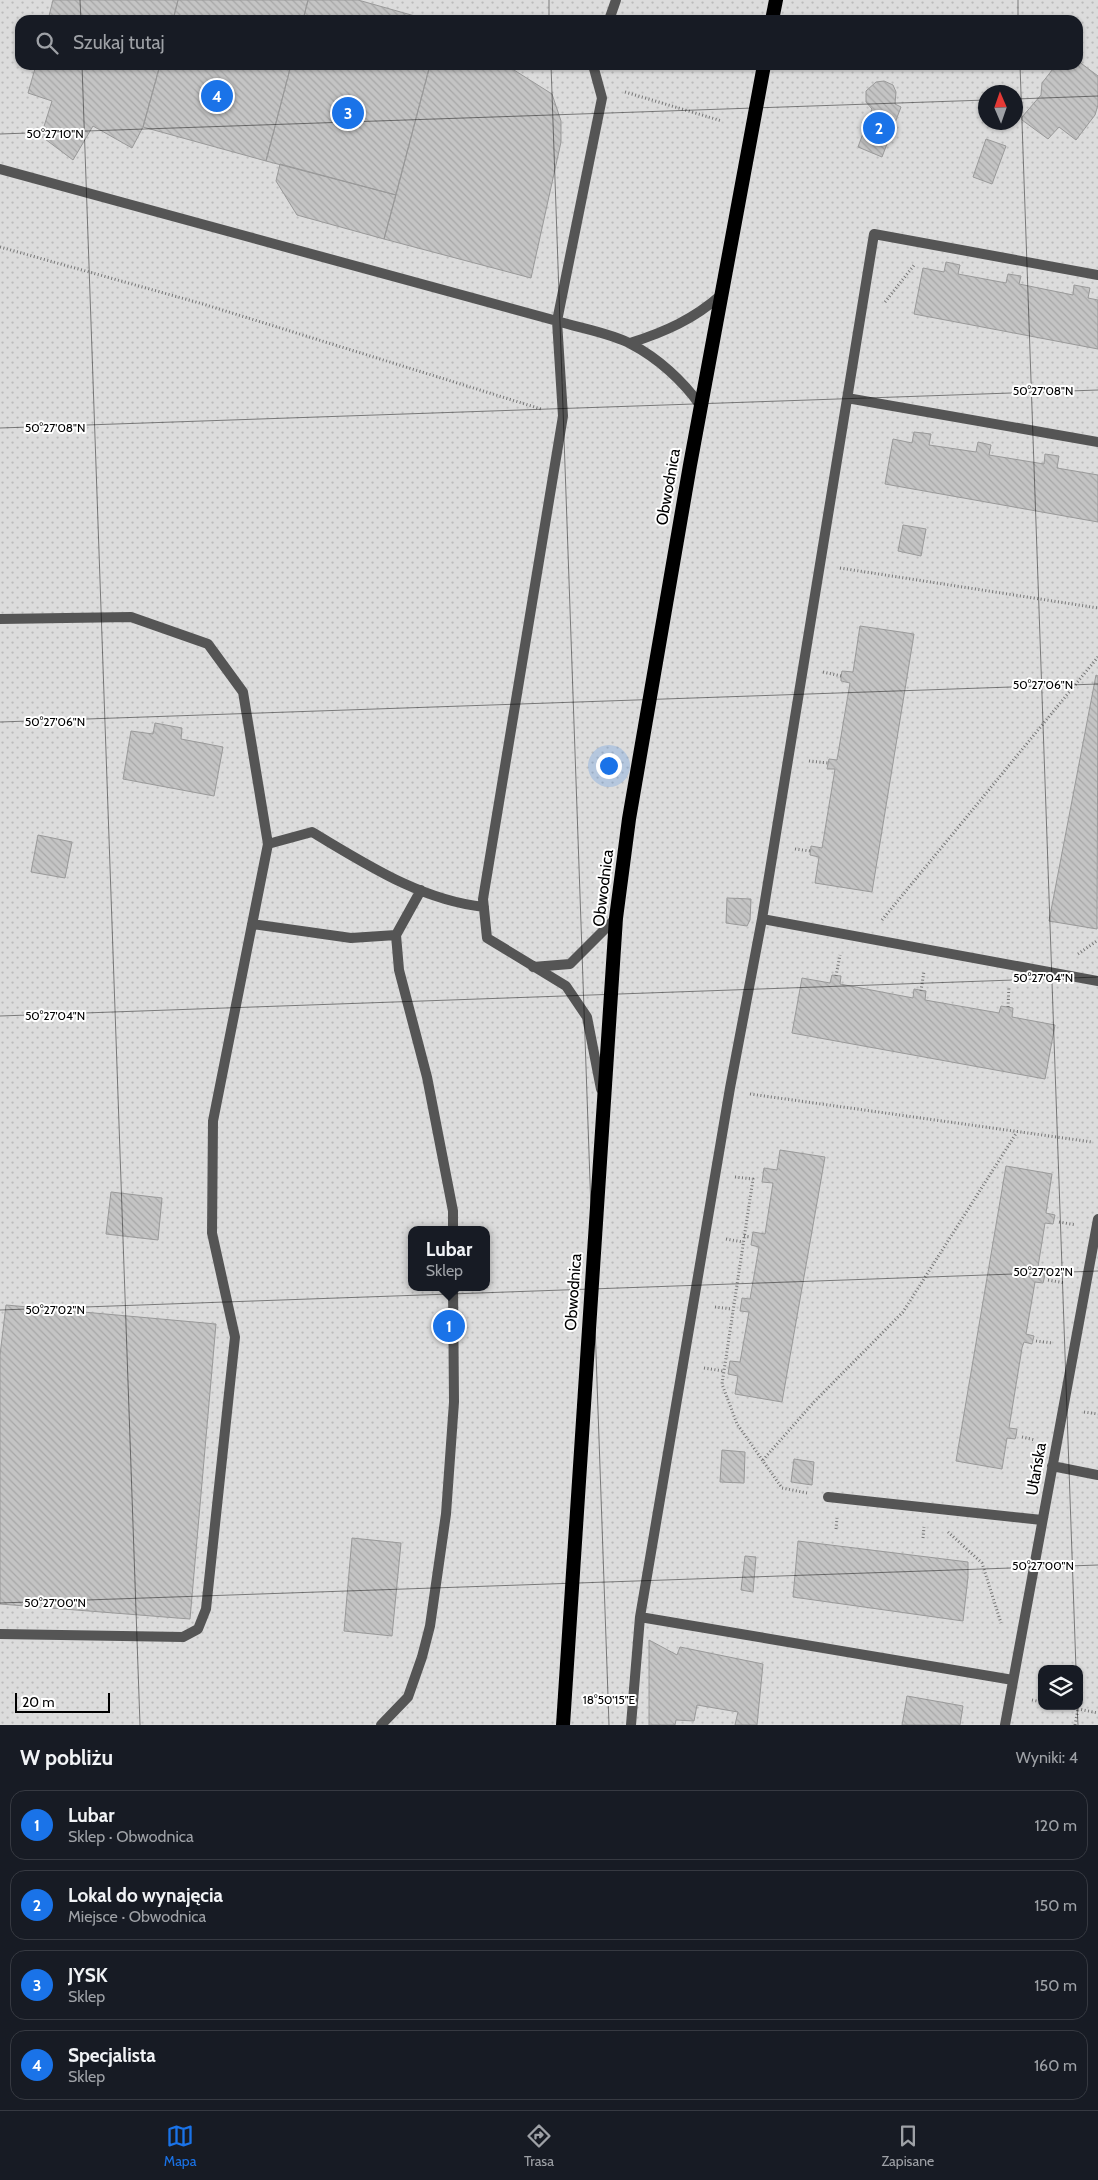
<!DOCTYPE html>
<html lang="pl">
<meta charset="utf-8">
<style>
body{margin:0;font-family:Cabin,sans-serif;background:#20242c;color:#f1f3f6}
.controls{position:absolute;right:15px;bottom:15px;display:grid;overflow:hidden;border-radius:10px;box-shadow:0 1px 4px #0004}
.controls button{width:45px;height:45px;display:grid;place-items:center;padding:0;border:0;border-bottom:1px solid #363941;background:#171b24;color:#f1f3f6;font:25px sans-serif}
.compass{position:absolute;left:978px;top:85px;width:45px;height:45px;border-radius:50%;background:#171b24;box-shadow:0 1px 4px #0004;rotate:358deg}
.scale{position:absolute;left:15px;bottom:12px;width:95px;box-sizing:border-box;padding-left:5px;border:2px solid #000;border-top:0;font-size:14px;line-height:18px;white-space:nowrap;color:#000;-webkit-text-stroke:4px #fff;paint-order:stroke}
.you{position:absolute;left:608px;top:765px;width:18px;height:18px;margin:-12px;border:4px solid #fff;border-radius:50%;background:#1a73e8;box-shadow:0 0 0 8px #1a73e833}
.badge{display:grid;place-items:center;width:32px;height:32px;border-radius:50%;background:#1a73e8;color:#fff;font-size:16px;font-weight:700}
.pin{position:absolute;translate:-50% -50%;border:2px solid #fff;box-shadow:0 1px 5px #0006}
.popup{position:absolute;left:408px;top:1226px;width:82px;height:65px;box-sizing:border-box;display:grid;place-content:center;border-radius:10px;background:#171b24;filter:drop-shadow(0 1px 4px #0005);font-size:16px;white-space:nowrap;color:#9ea1a6}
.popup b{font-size:19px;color:#f1f3f6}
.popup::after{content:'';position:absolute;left:50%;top:100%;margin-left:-10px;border:10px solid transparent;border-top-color:#171b24}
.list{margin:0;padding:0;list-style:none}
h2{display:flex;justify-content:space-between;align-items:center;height:65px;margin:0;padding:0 20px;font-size:21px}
h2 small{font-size:16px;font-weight:400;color:#9ea1a6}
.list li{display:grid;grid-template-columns:32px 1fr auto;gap:15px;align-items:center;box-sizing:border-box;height:70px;margin:0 10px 10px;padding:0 10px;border:1px solid #363941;border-radius:15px}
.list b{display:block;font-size:19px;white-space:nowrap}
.list p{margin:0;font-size:16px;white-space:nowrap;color:#9ea1a6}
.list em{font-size:16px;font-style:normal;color:#9ea1a6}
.icon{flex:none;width:28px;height:28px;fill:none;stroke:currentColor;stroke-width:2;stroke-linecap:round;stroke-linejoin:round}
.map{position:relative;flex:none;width:1098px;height:1725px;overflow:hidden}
.search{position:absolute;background:#171b24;box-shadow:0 1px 4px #0004;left:15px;right:15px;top:15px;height:55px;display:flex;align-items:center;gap:12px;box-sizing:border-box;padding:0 18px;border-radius:15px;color:#9ea1a6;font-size:19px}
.sheet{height:385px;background:#171b24}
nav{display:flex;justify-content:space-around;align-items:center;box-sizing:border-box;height:70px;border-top:1px solid #363941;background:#171b24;font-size:14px;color:#9ea1a6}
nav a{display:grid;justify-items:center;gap:2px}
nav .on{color:#1a73e8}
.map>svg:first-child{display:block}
.park{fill:url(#park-dots);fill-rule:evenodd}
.building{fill:url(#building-back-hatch);stroke:#999}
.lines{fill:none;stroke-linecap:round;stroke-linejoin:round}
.trunk-casing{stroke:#dbdbdb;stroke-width:16}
.path{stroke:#777;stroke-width:3;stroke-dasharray:1 2.5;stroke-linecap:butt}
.service{stroke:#555;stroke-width:10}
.minor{stroke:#555;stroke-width:10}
.trunk{stroke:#000;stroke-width:14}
.ticks{fill:none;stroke:#000;stroke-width:1;stroke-opacity:0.45}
.labels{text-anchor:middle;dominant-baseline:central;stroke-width:4;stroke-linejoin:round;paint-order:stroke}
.street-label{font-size:16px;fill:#000;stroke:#fff}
.ticks-label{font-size:12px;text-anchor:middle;fill:#000;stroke:#fff;stroke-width:4;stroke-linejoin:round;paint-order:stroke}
</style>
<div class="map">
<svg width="1098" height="1725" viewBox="0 0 1098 1725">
<defs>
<pattern id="park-dots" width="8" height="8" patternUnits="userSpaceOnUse" patternTransform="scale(1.25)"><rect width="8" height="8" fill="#dcdcdc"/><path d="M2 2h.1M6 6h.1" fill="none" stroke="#bbb" stroke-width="1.8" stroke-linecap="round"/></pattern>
<pattern id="building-back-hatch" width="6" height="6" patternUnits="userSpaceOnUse" patternTransform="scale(1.25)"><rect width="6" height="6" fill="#c4c4c4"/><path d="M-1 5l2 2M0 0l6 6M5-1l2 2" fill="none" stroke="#a7a7a7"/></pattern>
</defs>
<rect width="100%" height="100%" fill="#fff"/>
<path class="park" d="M0 0H1098V1725H0ZM20 20H1078V65H20ZM986 92H1016V122H986ZM412 1230H486V1287H412ZM1042 1669H1079V1706H1042Z"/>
<path class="building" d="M53 0H178L173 20H48Z
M178 0H308L303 20H173Z
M308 0H358L429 20H303Z
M1078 61 1098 76V105L1095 115 1076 140 1059 127 1048 139 1022 120V117L1041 95 1042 83 1056 65H1078Z
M36 65H160L143 127 132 148 93 126 73 160 41 136 52 101 28 93Z
M160 65H291L266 161 143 127Z
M291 65H430L396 195 266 161Z
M430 65H506L552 94 561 121V142L531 278 384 239Z
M884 81 893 85 896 92 895 104 901 107 882 157 858 147 872 109 866 102V91L876 82Z
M986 139 1006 146 992 184 973 177Z
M280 164 396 195 384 239 297 215 276 181Z
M946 262 960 265 958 274 1006 283 1008 274 1021 276 1019 284 1073 295 1074 285 1090 288 1088 298 1098 300V349L914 314 923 268 944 272Z
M914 432 931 434 929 445 976 452 978 442 991 445 989 455 1044 464 1045 454 1059 456 1057 468 1098 475V522L885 484 893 439 912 443Z
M903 525 926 529 921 556 898 551Z
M860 626 914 634 872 892 815 883 819 857 810 855 811 846 822 848 835 769H827L829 759 837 760 850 683 841 681V676L842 671 853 672Z
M1096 675 1098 676 1097 929 1049 921Z
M155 723 182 728 181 739 223 747 214 796 123 779 131 731 153 734Z
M38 835 72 842 65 878 31 872Z
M727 898 751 899 750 920 747 926 726 923Z
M832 975 841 976 840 984 913 998 914 989 926 991 925 1000 999 1013 1001 1006 1013 1008 1012 1017 1055 1025 1045 1079 792 1033 802 978 830 983Z
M780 1150 825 1157 782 1402 735 1394 738 1376 728 1374 730 1361 740 1362 749 1312 740 1311 742 1298 750 1299 759 1247 751 1245 753 1232 765 1234 773 1183 762 1182 764 1168 777 1170Z
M1006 1166 1052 1174 1046 1213 1055 1215 1053 1224 1045 1223 1037 1273 1045 1274 1044 1279 1043 1283 1035 1282 1026 1334 1034 1336 1032 1344 1024 1342 1022 1348 1009 1428 1017 1429 1016 1436 1015 1439 1007 1438 1002 1469 956 1461Z
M111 1192 162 1198 158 1240 106 1234Z
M6 1305 216 1324 190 1619 0 1604V1355Z
M722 1450 745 1452 744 1483 720 1482Z
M794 1459 814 1462 812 1485 791 1482Z
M352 1538 401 1543 392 1636 344 1631Z
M798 1541 968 1562V1577L963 1621 793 1597Z
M745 1556 756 1557 753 1592 741 1590Z
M649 1640 677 1655 680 1647 763 1664 757 1725H735L738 1712 697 1705 694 1721 676 1720 675 1725H649Z
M907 1696 963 1706 960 1725H902Z"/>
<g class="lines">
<g class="trunk-casing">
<path id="trunk" d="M772 20 776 0
M563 1725 616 918 629 819 690 465 764 65"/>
</g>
<path class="path" d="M625 92 722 121
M0 247 203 304 541 409
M885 302 915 264
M840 568 1098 608
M823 672 841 676
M809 761 828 763
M795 849 810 851
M882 920 1098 657
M1078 954 1098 940
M836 976 840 955
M921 991 924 971
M1008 1007 1009 986
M750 1094 1092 1142
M735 1177 753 1179 722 1384 737 1424 782 1488 807 1493
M1059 1222 1076 1225
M744 1236 750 1237
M726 1239 743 1242
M1048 1280 1065 1283
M715 1307 732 1309
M1036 1341 1053 1343
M704 1368 723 1371
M1084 1412 1098 1414
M1022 1437 1035 1440
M763 1460 814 1402 903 1312 1017 1132
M836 1529 837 1518
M948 1532 982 1563 1001 1623
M923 1538 924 1527
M1032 1700 1042 1702
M1064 1706 1098 1713
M1075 1725 1078 1709"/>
<path class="service" d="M609 20 616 0
M593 65 602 98 557 321 563 416 483 899 487 938 566 986 587 1017 601 1089
M0 169 557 321C579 328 611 333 631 344 658 358 683 381 700 405
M630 343C665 332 694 319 721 295
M0 619 131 617 208 644 243 692 268 844 213 1121 212 1233 235 1337 206 1609 198 1629 183 1637 0 1634
M268 844 312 832C366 864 420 900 484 907
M421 890 396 935 399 970 427 1077 453 1211V1230
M252 924 351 938 396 935
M533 967 570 964 616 918
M381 1725 408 1697 422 1657 430 1626 446 1514 454 1402 453 1287"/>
<path class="minor" d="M847 398 1098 442
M762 919 1098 981
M1052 1466 1098 1475
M828 1497 1042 1520
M640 1617 1013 1680
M631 1725 640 1617 730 1088 762 919 874 234 1098 275
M1005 1725 1098 1219"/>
<use href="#trunk" class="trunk"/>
</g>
<path class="ticks" d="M80 0 81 20M549 0V20M1018 0V20M82 65 140 1725M551 65 609 1725M1020 65 1076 1669M1016 99 1098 96M0 134 986 100M0 428 1098 390M0 722 1098 684M0 1016 1098 977M0 1310 1098 1271M0 1603 1098 1565M1077 1706 1078 1725"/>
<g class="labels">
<g class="street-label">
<text transform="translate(668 487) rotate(-80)">Obwodnica</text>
<text transform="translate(603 888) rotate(-83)">Obwodnica</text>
<text transform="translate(573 1292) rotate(-86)">Obwodnica</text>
<text transform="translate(1036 1469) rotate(-80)">Ułańska</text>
</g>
</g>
<g class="ticks-label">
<text x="55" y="138">50°27'10"N</text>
<text x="1043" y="395">50°27'08"N</text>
<text x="55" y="432">50°27'08"N</text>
<text x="1043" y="689">50°27'06"N</text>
<text x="55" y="726">50°27'06"N</text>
<text x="1043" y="982">50°27'04"N</text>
<text x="55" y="1020">50°27'04"N</text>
<text x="1043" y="1276">50°27'02"N</text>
<text x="55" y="1314">50°27'02"N</text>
<text x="1043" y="1570">50°27'00"N</text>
<text x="55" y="1607">50°27'00"N</text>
<text x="609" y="1704">18°50'15"E</text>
</g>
</svg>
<div class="controls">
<button><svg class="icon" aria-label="layers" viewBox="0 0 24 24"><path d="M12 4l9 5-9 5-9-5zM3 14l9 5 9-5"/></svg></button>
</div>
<svg class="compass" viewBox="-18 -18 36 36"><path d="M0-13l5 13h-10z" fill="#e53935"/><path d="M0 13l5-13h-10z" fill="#9ea1a6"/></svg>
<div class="scale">20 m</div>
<div class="you"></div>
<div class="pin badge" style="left:449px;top:1326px">1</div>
<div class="popup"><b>Lubar</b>Sklep</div>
<div class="pin badge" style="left:879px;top:128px">2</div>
<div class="pin badge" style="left:348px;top:113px">3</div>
<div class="pin badge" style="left:217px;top:96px">4</div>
<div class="search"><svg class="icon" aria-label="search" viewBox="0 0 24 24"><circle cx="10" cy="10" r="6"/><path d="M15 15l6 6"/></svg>Szukaj tutaj</div>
</div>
<section class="sheet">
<h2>W pobliżu<small>Wyniki: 4</small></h2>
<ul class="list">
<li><span class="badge">1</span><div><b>Lubar</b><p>Sklep · Obwodnica</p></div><em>120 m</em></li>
<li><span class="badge">2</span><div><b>Lokal do wynajęcia</b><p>Miejsce · Obwodnica</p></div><em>150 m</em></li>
<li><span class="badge">3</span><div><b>JYSK</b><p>Sklep</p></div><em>150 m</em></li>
<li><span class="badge">4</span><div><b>Specjalista</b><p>Sklep</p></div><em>160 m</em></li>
</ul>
</section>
<nav>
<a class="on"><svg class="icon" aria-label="map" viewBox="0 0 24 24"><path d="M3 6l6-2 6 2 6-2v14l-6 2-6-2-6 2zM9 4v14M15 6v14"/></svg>Mapa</a>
<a><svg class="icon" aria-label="directions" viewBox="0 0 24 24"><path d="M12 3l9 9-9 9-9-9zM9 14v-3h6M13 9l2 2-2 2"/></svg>Trasa</a>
<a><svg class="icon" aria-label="saved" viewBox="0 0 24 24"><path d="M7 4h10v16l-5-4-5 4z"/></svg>Zapisane</a>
</nav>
